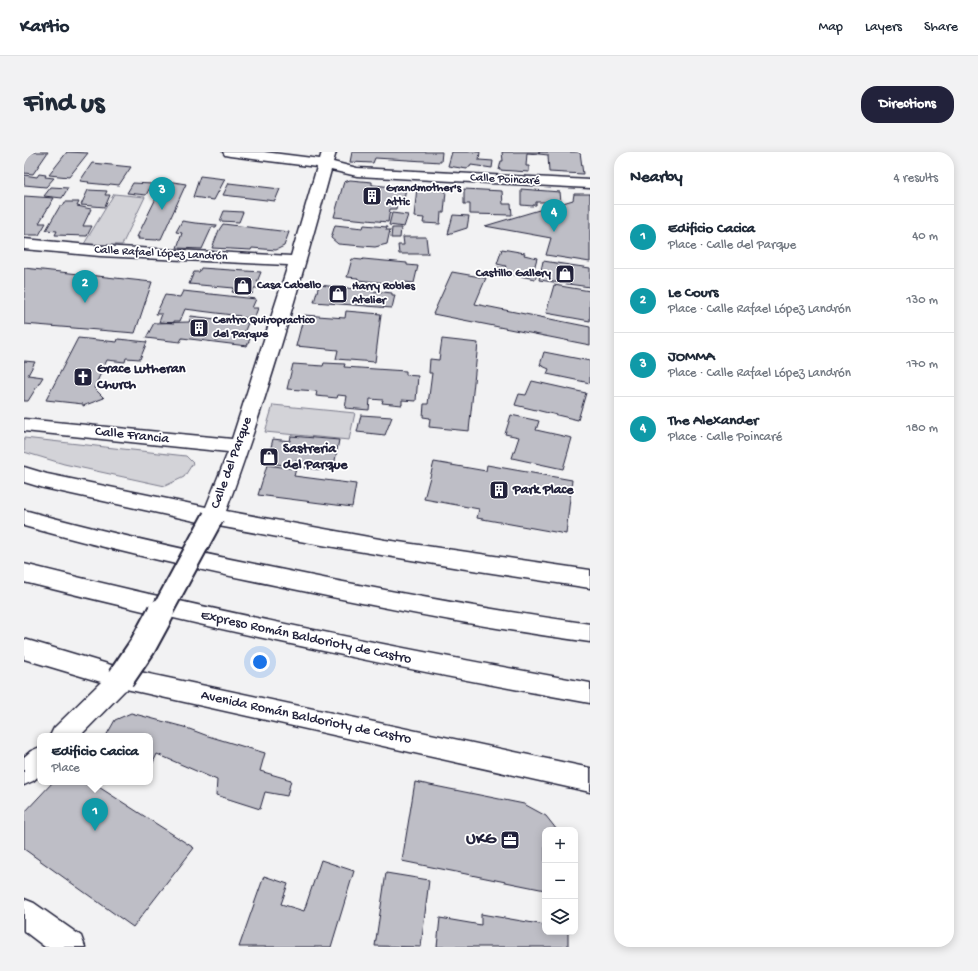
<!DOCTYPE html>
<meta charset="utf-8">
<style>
body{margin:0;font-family:"Gochi Hand",sans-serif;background:#f2f2f3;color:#1f2937}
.controls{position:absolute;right:12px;bottom:12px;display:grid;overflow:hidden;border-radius:8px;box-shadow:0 2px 10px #0003}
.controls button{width:36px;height:36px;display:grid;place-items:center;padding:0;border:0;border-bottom:1px solid #e0e1e3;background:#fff;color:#1f2937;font:20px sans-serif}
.you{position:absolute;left:236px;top:510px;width:14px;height:14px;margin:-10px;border:3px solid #fff;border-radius:50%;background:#1a73e8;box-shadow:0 0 0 6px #1a73e833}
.badge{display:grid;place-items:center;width:26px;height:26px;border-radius:50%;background:#22223b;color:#fff;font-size:13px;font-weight:700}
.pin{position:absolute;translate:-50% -33px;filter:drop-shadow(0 1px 2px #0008)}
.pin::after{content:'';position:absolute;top:21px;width:14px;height:12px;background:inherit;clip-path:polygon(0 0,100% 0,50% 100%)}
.popup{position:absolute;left:13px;top:581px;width:116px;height:52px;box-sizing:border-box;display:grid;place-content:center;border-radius:8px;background:#fff;filter:drop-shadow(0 1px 3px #0005);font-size:13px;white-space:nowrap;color:#747a83}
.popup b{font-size:15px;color:#1f2937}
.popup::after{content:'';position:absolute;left:50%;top:100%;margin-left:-8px;border:8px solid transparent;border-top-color:#fff}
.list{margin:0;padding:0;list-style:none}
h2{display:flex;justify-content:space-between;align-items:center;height:52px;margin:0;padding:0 16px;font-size:17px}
h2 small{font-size:13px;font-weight:400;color:#747a83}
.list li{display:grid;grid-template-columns:26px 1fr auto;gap:12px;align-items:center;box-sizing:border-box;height:64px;padding:0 16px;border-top:1px solid #e0e1e3}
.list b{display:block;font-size:15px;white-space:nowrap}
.list p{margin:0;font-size:13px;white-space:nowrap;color:#747a83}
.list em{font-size:13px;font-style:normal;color:#747a83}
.icon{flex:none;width:22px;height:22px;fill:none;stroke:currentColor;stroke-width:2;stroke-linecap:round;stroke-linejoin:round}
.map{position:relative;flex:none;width:566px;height:795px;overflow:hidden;border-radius:16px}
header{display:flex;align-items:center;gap:24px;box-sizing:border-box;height:56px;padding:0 20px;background:#fff;border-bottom:1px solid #e0e1e3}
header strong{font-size:19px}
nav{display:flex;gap:22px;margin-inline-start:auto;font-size:14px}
.intro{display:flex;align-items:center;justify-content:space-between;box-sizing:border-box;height:96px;padding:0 24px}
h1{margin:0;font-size:28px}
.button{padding:10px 18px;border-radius:16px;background:#22223b;color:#fff;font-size:14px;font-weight:700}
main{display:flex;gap:24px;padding:0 24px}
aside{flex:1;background:#fff;border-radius:16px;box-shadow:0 2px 10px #0003}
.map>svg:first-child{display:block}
.green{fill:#d3d3d8;stroke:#7a7a8a}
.building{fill:#bebec6;stroke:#22223b}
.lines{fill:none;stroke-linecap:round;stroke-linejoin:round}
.minor-casing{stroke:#22223b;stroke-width:3}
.highway-casing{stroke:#22223b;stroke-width:3}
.minor{fill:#fff;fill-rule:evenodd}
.highway{fill:#fff;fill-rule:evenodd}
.minor-bridge-far1-casing{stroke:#22223b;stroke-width:24;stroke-linecap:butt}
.minor-bridge-casing{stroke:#22223b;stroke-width:30;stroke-linecap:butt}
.minor-bridge-far1{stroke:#fff;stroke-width:20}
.minor-bridge{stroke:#fff;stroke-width:26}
.labels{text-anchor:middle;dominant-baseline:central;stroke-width:3.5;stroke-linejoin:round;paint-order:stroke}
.far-street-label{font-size:12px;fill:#22223b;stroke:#fff}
.far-poi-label{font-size:12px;font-weight:bold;fill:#22223b;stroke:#fff;text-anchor:start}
.poi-label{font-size:14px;font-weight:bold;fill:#22223b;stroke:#fff;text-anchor:start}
.street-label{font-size:14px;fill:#22223b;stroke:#fff}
.near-poi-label{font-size:17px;font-weight:bold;fill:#22223b;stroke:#fff;text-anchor:end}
</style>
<header>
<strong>Kartio</strong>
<nav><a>Map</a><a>Layers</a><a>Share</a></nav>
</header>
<div class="intro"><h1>Find us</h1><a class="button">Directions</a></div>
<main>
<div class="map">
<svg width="566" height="795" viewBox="0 0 566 795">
<rect width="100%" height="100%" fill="#f2f2f3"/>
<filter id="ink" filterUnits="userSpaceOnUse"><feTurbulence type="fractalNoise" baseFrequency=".025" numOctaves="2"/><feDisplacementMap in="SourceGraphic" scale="8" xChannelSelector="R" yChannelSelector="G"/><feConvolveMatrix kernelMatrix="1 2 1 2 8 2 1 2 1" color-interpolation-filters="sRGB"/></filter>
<g filter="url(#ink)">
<path class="green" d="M90 42 121 45 98 93 60 92Z
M249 253 331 261 325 288 241 280Z
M0 286 162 304 169 311 160 325 141 334 40 312 0 300Z"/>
<path class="building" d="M0 0H24L9 22 0 21Z
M43 0 64 1 45 25 25 23Z
M328 0H418L417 10 351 6 349 11 326 10Z
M428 0H456L455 8 469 9 468 16 447 13 446 15H444L443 17 424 14Z
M478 0H515V2L503 1 502 14H505V20L475 18 477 9H479Z
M515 0H556L559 22 525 20 524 3 515 2Z
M68 11 107 15 95 33 86 32 85 33 64 31 65 30 56 29Z
M15 22 22 23 21 25 30 26 22 35 0 33V23L13 25Z
M176 24 201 27 190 48 169 45Z
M326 28 348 30V33L382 36 379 52H373L372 57H366L364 70 310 65 319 33 320 30Z
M143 29 162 32 137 87H134L133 88 114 87 115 85H113L140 30Z
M109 31 128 32 122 43 103 41Z
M205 31 256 37 251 49 199 43Z
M27 35 44 36 38 46 20 44Z
M393 35 422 39 420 61H417L416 72 399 71 400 66 390 65Z
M440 37 478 39 479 52H487L488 63 446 62V52H440Z
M497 37 536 40 537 50H512V53H509V54L497 53Z
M64 38 83 39 81 43H86L81 55 57 53Z
M550 42H566V110L522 103 527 86 461 74 549 48Z
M0 44 30 46 15 71H22L15 83H0Z
M41 50H55L53 54 67 57 59 74H68L63 84 31 83 33 79 22 78 36 54H39Z
M200 59 219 60 215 70 196 69Z
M368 61 384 63 380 75 365 73Z
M429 63 445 64 443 76 424 82Z
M158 69 171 71 193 73 192 75H188L178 97 153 96 158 81 152 80Z
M199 72 265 80 260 94 252 98 228 96 227 98 188 96 195 78Z
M311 73 339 76 340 73 363 75 362 78H366L363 92 351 95 314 92 307 86Z
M368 76H377L376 86H367Z
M379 85H402L404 102H375L374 93H380Z
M478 97 501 101 500 103 513 106 509 121 514 122 511 127 470 119 472 115 481 116 482 114 473 112Z
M328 107 338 108 339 107 383 111V113L394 114 390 131 380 130V133L334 128V126L323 125Z
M519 109 566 116V135L515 128Z
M0 116 128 130 111 181 0 172Z
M177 116 237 120 233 130 239 131 237 136H230L228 142 208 140 210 136 165 132 170 120H175Z
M428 120 462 126 451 152 566 175V193L409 162Z
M295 133 368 141V143H371L368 156 290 150Z
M530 133 566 139V169L522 161Z
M159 139 232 147 228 156H234L230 167 215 165 216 164 161 157 156 169H150V171L135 170 138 162H132L141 143 156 145Z
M322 159 357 162 351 210 312 207 314 198 272 194 280 163 321 166Z
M167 164 224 171 220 181 228 182 223 194 158 186 156 190 122 186 130 171 165 170Z
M54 186 93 190 94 187 123 190 116 207 102 206 101 210 83 208 70 236 80 246 59 254V252L22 248Z
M418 187 454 191 445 279 405 275 406 266 399 265 400 252H404L408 221H405L406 207 415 208Z
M520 200 566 209V231L523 222 525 217 516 213Z
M0 209 11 210 4 223 19 225 4 249H0Z
M300 211 321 212 320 215 382 219V223L394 224 392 249 378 248V253L358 251 359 248 346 247 345 258 321 256 323 244 314 243 313 246 292 244 293 239 263 237 269 212 299 214Z
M508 229 562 241 554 268 491 253 495 242 502 243Z
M337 263 368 265 361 283 333 280Z
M487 263 515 269 512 278 548 286 539 317 488 306 495 285 481 282Z
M267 284 315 288 309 319 281 316 283 310 271 309 270 314 243 311 249 287 266 289Z
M410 310 462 319 463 313 548 328 542 382 453 366 455 357 400 347Z
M243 313 272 317 270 324 332 332 328 355 234 343Z
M107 561 160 575 184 584 241 601 236 619 267 628 263 644 241 640 236 657 192 643 193 628 133 602 127 615H126V584H82L91 568Z
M29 630H67L170 696 109 775 0 697V661Z
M391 630 500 652 522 664 533 678H521V738L378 709Z
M297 708 330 719 307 795H215L240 724 264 732 257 752 280 759Z
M362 721 405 728 397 795 351 794Z
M457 762 521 773V780H544V795H413L416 766 457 773Z"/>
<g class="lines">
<g class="minor-casing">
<path id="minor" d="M199 0H240L296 7 298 0H312L309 10 333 16 566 28V36L333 24 307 18C276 132 243 247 202 359L361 388 566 418V436L429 415 292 392 189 373 20 336 0 330V315L23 322 182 355 204 300 0 279V267L208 287 264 113 76 104 0 97V87L76 94 267 104 293 15 206 4 201 3Z
M0 487 97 516 566 616V640L102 537 56 584H26L30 576 77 530 0 507Z
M16 595V623L9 629 0 633V605L7 599Z
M0 747 10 751 57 784 61 795H21L0 779Z"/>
</g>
<g class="highway-casing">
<path id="highway" d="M0 358C83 381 166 399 250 416 355 438 460 457 566 472V490C460 476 355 455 250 433 166 416 83 397 0 374Z
M0 412C187 459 376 497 566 531V551C376 517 187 477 0 430Z"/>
</g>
<use href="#minor" class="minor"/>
<use href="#highway" class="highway"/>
<g class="minor-bridge-far1-casing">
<path id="minor-bridge-far1" d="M137 461 189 365"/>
</g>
<g class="minor-bridge-casing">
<path id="minor-bridge" d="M97 526 118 495 137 460"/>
</g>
<use href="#minor-bridge-far1" class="minor-bridge-far1"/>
<use href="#minor-bridge" class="minor-bridge"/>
</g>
</g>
<defs>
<g id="building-square" transform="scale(1)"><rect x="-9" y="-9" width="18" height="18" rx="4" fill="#22223b" stroke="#fff"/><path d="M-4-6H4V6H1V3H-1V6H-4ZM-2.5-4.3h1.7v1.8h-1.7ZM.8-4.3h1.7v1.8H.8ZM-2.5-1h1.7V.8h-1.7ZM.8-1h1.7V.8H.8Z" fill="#fff"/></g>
<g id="shop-square" transform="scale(1)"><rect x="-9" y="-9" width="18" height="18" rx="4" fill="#22223b" stroke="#fff"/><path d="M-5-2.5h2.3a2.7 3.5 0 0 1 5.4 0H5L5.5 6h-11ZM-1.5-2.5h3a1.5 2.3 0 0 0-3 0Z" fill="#fff"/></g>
<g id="church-square" transform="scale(1)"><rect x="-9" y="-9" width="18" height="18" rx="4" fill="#22223b" stroke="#fff"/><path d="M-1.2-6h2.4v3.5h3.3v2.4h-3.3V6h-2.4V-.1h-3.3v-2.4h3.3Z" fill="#fff"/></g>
<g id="office-square" transform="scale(1)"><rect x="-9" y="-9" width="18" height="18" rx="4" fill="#22223b" stroke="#fff"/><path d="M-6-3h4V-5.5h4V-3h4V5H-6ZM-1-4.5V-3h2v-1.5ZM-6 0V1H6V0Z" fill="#fff"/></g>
</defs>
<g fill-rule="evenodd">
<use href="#building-square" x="348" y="44"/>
<use href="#shop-square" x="541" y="122"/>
<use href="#shop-square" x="219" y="134"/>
<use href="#shop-square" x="314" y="142"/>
<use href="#building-square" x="175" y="176"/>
<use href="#church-square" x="59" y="225"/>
<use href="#shop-square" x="245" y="305"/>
<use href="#building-square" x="475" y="338"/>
<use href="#office-square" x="486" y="688"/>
</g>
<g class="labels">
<g class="far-street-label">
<text transform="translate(481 28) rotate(3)">Calle Poincaré</text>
<text transform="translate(137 102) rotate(3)">Calle Rafael López Landrón</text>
</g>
<g class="far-poi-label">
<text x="362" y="37">Grandmother's<tspan x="362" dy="14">Attic</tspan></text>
<text x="527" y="122" text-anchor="end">Castillo Gallery</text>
<text x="233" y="134">Casa Cabello</text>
<text x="328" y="135">Harry Robles<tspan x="328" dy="14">Atelier</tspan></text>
<text x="189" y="169">Centro Quiropractico<tspan x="189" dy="14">del Parque</tspan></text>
</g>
<g class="poi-label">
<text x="73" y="217">Grace Lutheran<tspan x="73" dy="16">Church</tspan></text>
<text x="259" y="297">Sastreria<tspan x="259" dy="16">del Parque</tspan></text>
<text x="489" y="338">Park Place</text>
</g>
<g class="street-label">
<text transform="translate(108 284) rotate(6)">Calle Francia</text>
<text transform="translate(208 311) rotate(-70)">Calle del Parque</text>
<text transform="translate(282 486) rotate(12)">Expreso Román Baldorioty de Castro</text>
<text transform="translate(282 566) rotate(12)">Avenida Román Baldorioty de Castro</text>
</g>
<g class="near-poi-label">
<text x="472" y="688">UKG</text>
</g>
</g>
</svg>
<div class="controls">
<button>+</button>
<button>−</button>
<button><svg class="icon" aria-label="layers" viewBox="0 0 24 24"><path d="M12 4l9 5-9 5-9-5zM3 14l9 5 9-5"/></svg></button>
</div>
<div class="you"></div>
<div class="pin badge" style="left:71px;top:679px;background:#0f9aa8">1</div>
<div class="popup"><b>Edificio Cacica</b>Place</div>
<div class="pin badge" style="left:61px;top:151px;background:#0f9aa8">2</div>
<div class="pin badge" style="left:138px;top:58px;background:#0f9aa8">3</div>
<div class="pin badge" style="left:530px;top:80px;background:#0f9aa8">4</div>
</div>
<aside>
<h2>Nearby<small>4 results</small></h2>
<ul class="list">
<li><span class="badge" style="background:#0f9aa8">1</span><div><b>Edificio Cacica</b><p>Place · Calle del Parque</p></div><em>40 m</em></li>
<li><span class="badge" style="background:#0f9aa8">2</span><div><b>Le Cours</b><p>Place · Calle Rafael López Landrón</p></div><em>130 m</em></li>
<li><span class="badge" style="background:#0f9aa8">3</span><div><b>JOMMA</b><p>Place · Calle Rafael López Landrón</p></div><em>170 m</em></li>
<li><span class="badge" style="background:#0f9aa8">4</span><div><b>The Alexander</b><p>Place · Calle Poincaré</p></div><em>180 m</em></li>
</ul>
</aside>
</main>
